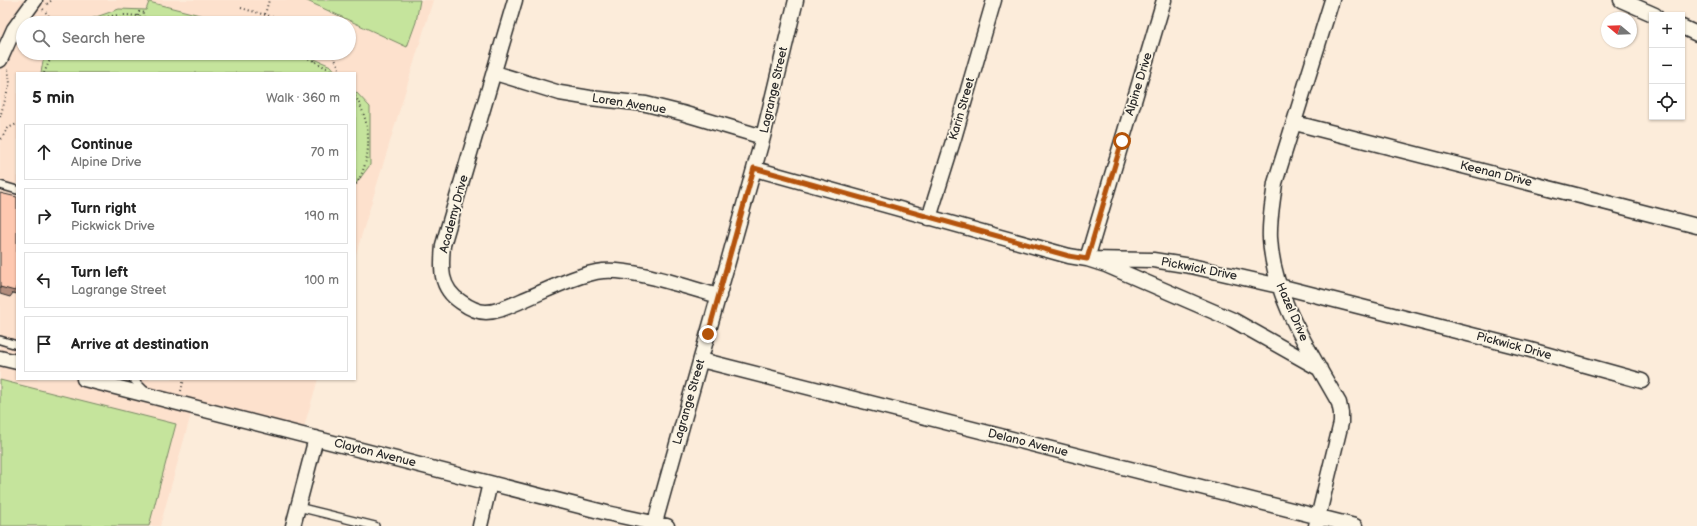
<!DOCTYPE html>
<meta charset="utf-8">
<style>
body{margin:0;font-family:"Balsamiq Sans",sans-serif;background:#f2f2f2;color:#222}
.controls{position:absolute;right:12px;top:12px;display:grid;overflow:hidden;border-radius:0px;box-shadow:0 1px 3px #0004}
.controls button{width:36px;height:36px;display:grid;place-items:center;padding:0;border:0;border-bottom:1px solid #e0e0e0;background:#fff;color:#222;font:20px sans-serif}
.compass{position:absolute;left:1601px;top:12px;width:36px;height:36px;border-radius:50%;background:#fff;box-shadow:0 1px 3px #0004;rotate:289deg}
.stop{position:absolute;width:12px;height:12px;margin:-9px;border:3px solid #b45309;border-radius:50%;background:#fff}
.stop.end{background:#b45309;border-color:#fff;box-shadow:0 1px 4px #0008}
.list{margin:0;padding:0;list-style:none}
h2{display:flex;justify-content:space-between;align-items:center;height:52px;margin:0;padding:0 16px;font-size:17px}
h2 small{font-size:13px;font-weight:400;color:#767676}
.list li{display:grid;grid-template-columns:26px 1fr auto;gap:12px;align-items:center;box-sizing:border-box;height:56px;margin:0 8px 8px;padding:0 8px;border:1px solid #e0e0e0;border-radius:0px}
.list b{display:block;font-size:15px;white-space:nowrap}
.list p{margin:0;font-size:13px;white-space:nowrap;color:#767676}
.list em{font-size:13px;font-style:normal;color:#767676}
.icon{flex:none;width:22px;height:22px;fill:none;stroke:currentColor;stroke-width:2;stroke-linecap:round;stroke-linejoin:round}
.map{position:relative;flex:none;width:1697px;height:526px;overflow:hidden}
.search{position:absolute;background:#fff;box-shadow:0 1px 3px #0004;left:16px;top:16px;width:340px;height:44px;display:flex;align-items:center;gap:10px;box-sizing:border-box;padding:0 14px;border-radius:22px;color:#767676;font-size:15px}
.panel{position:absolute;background:#fff;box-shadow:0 1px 3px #0004;left:16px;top:72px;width:340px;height:308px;border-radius:0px}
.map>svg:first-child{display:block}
.built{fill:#fde1cd;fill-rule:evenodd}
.green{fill:#c5e49c;stroke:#788864}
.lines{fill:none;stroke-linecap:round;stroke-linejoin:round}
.service-casing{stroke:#2b2b2b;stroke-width:10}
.minor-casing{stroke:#2b2b2b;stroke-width:17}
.path{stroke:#2b2b2b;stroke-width:2;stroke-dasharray:1 3;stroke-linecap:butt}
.service{stroke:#fcf5e5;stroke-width:7}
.minor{stroke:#fcf5e5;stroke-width:14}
.shaded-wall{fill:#b28c7b;stroke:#2b2b2b}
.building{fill:#fec8b0;stroke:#2b2b2b}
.route{stroke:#b45309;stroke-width:5}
.labels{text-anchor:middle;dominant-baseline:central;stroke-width:3.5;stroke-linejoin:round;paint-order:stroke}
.street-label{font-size:12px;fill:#2b2b2b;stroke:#fcf5e5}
</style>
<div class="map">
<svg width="1697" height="526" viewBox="0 0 1697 526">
<rect width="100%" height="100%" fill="#fcecda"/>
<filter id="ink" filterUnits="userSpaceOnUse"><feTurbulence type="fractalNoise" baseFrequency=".025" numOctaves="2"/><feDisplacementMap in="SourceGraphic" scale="8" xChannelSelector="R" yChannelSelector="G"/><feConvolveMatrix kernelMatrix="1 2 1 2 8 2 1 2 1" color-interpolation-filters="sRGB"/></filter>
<g filter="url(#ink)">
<path class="built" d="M0 0H433L355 257V73H17V379H318L302 434 193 407 160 526H0ZM23 23H349V53H23Z"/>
<path class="green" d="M305 0H420L416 22 407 47Z
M149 2 231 23H79L119 9 146 10Z
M49 53H306L305 55 331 66 337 73H41L43 61Z
M355 91 370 107V165L355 185Z
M0 380 176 424 149 526H0Z"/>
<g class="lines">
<g class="service-casing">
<path id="service" d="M0 185 17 190
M0 340 17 345
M133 379 146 392
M298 507 375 526"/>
</g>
<g class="minor-casing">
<path id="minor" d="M515 0 443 245C441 267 439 288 461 302 468 307 477 312 486 312 498 312 509 306 521 301 543 292 580 273 603 271 634 268 688 288 719 296
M1164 0 1087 259 1106 265 1233 320 1320 369
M1621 0 1655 15
M1682 27 1697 34
M0 60 14 29 35 0
M495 73 560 93 590 98 646 104 682 113 763 137
M1295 123 1697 226
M755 169 1069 256 1087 259 1153 260 1191 266 1279 286 1527 349 1642 381
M929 218 954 138 994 0
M0 358 17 362
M701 360 1355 526
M84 379 607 513 667 526
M293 526 316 438
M480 526 490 483
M654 526 763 137 796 0
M1316 526 1341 423V413L1339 403C1310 351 1273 298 1270 238 1269 220 1273 201 1275 183L1332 0"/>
</g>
<path class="path" d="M47 4 52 0
M241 8 294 23
M43 9 55 23
M265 14 269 0
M138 16 139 12 146 13
M89 23C119 10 137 15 168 23
M180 23H181
M285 53 310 59 336 73
M332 53 338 65 340 73
M305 55 315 57
M314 61 316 53
M44 73 53 53
M355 96C372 123 373 159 355 186
M0 117 10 83 8 69
M1 139 8 128 17 124
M181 391 184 379"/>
<use href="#service" class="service"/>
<use href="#minor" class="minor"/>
</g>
<path class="shaded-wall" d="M0 287H17V294L13 293 10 297 0 294Z"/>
<path class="building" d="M0 193 17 197V287H16L15 291 0 287Z"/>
</g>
<g class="lines" filter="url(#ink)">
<path class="route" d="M708 334 754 168 1069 256 1087 259 1122 141"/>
</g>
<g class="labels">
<g class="street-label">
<text transform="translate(1139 84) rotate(-73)">Alpine Drive</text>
<text transform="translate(774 90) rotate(-77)">Lagrange Street</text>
<text transform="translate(629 104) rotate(9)">Loren Avenue</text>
<text transform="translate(962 109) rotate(-74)">Karin Street</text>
<text transform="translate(1496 174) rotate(14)">Keenan Drive</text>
<text transform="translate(454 214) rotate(-75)">Academy Drive</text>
<text transform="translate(1199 269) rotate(11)">Pickwick Drive</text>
<text transform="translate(1292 312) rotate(66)">Hazel Drive</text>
<text transform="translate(1514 346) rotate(15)">Pickwick Drive</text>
<text transform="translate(689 402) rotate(-74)">Lagrange Street</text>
<text transform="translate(1028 443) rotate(14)">Delano Avenue</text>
<text transform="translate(375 453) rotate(14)">Clayton Avenue</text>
</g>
</g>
</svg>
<div class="controls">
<button>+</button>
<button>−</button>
<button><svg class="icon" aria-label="locate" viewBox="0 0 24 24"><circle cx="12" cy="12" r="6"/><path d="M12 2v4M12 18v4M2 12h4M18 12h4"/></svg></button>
</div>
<svg class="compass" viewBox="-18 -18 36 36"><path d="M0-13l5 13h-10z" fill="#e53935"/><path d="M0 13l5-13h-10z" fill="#767676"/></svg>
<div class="stop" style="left:1122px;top:141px"></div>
<div class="stop end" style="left:708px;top:334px"></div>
<div class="search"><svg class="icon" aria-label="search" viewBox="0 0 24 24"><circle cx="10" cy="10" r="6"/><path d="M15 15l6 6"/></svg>Search here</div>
<section class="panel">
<h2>5 min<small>Walk · 360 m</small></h2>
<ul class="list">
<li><svg class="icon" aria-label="ahead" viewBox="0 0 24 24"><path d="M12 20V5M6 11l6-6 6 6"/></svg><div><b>Continue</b><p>Alpine Drive</p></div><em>70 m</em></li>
<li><svg class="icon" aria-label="right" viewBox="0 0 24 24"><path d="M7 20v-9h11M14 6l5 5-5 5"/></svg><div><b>Turn right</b><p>Pickwick Drive</p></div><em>190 m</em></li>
<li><svg class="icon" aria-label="left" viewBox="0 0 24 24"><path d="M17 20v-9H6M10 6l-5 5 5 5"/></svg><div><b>Turn left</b><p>Lagrange Street</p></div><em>100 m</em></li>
<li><svg class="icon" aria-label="arrive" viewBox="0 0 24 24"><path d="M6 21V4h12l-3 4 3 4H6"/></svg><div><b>Arrive at destination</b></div></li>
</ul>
</section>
</div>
